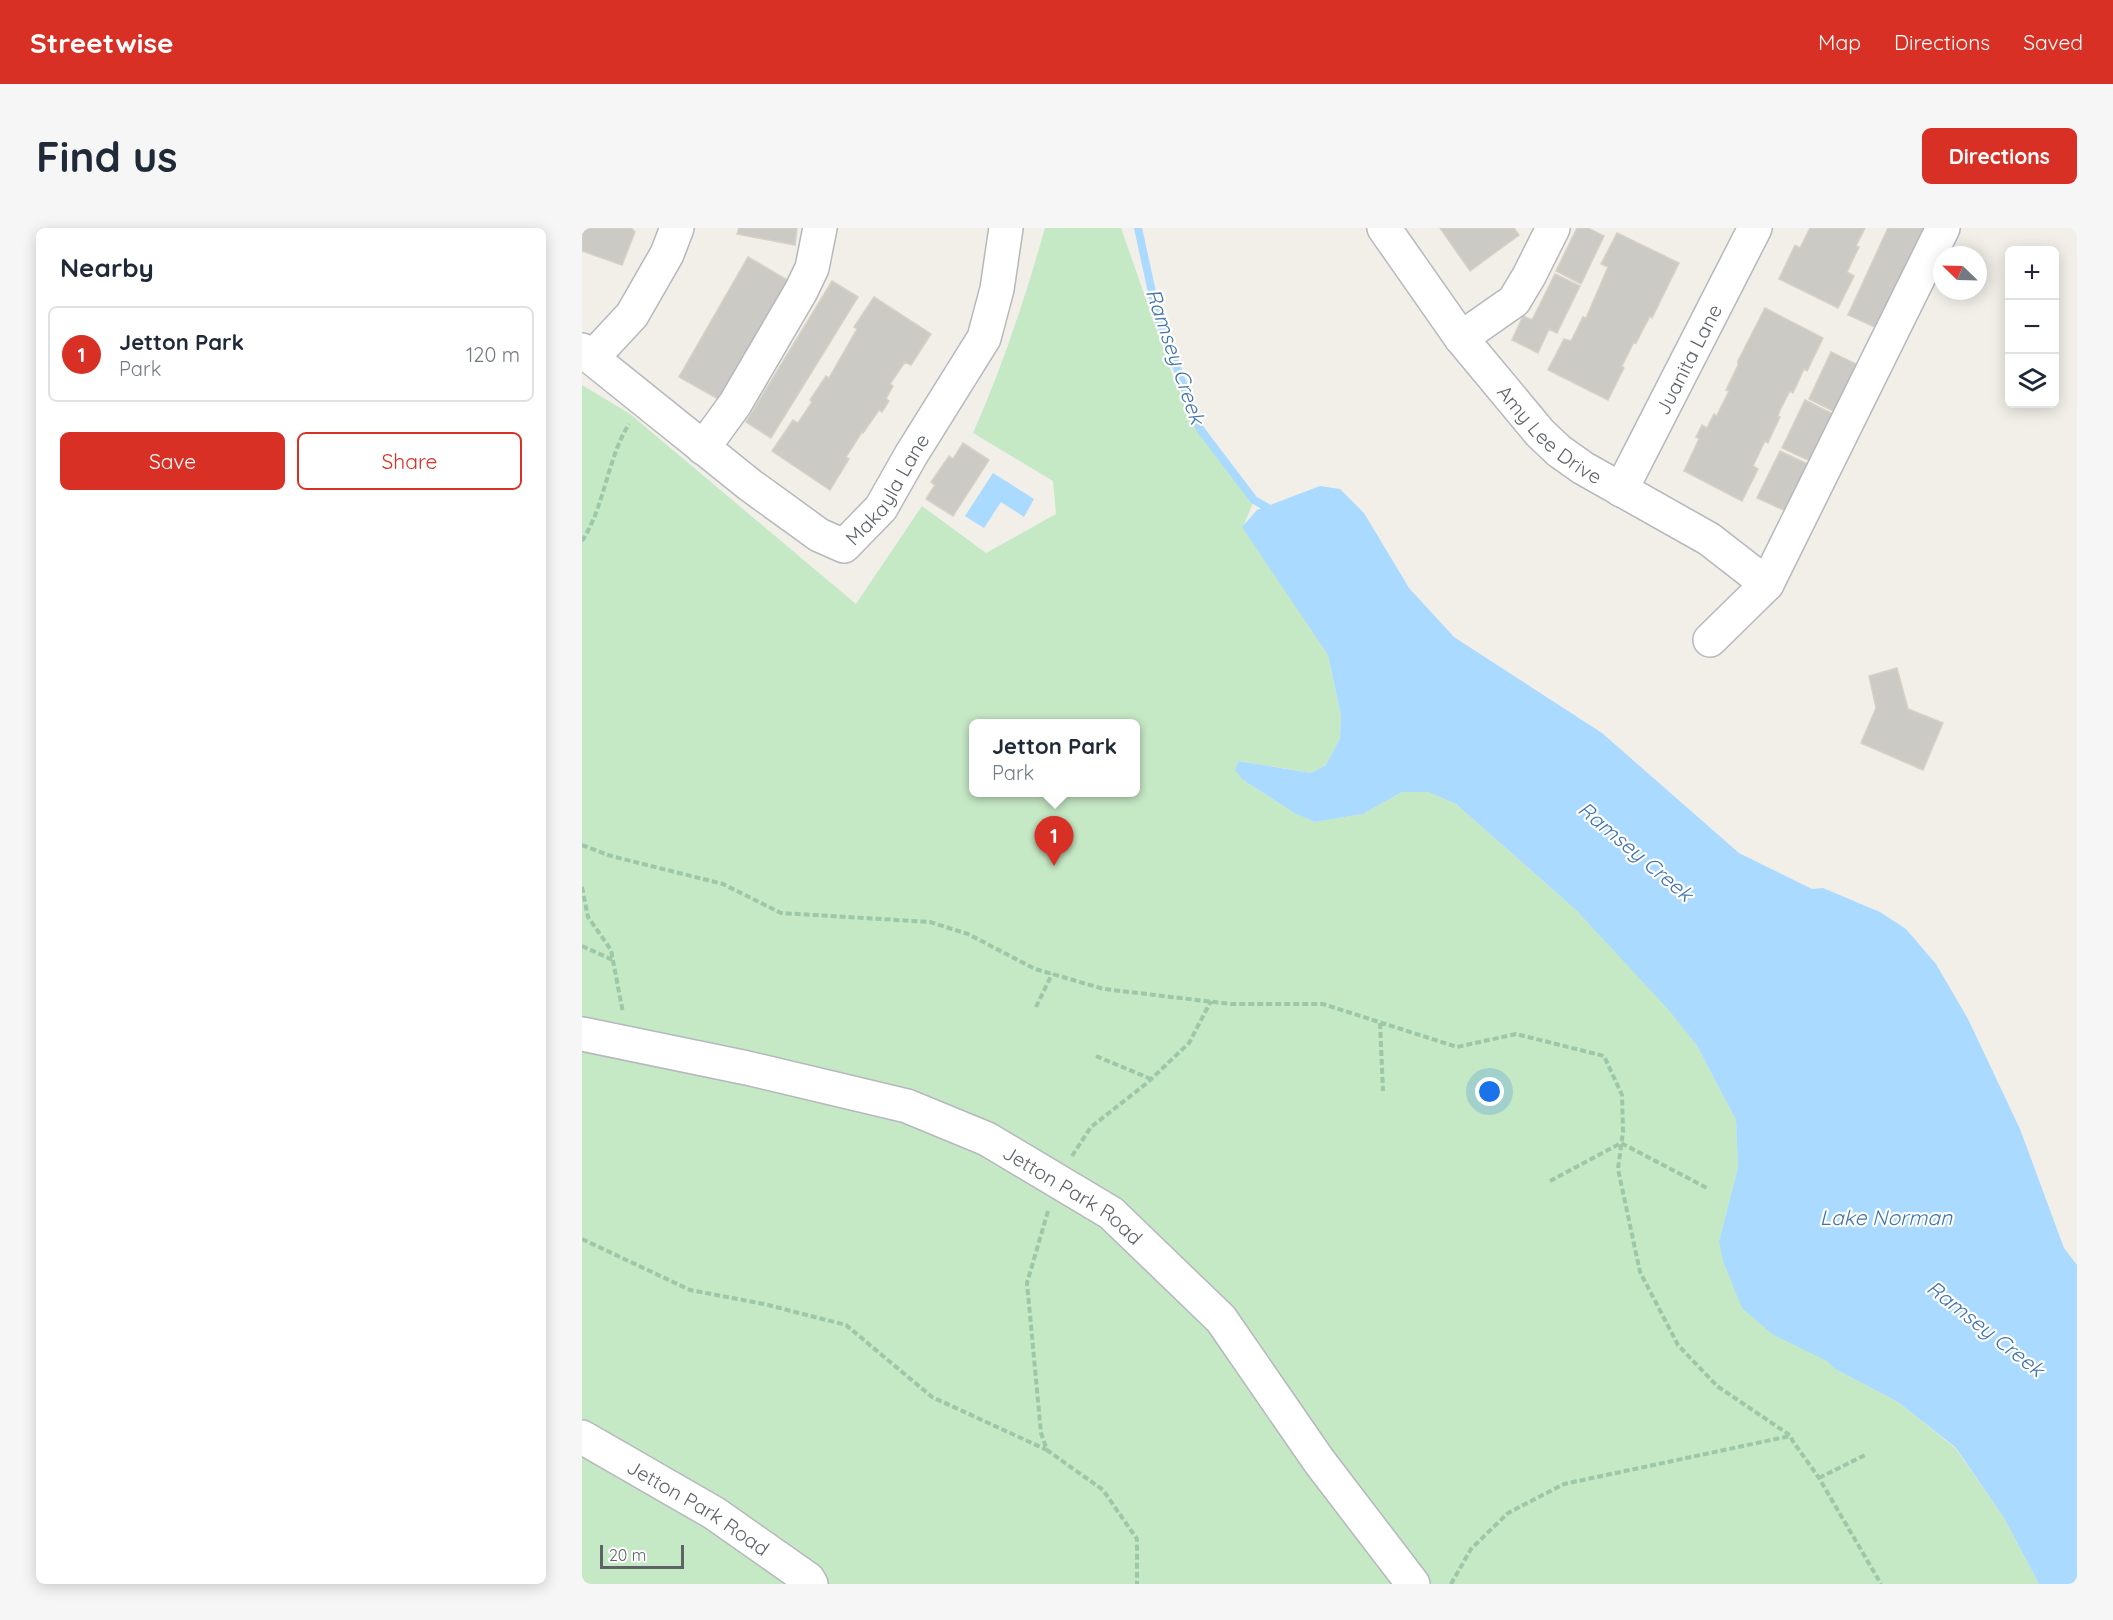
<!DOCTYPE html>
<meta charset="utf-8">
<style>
body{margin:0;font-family:Quicksand,sans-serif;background:#f6f6f7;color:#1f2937}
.controls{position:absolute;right:18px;top:18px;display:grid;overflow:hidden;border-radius:9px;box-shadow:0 3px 15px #0003}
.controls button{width:54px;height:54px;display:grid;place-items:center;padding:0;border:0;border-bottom:2px solid #e0e1e3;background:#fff;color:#1f2937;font:30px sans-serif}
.compass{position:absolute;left:1351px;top:18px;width:54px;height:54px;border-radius:50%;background:#fff;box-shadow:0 3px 15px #0003;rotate:293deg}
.scale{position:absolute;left:18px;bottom:15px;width:84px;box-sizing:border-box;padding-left:6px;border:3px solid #5f6368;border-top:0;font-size:16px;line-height:21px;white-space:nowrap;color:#5f6368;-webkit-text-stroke:4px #fff;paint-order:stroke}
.you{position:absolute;left:908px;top:864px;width:21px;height:21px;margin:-15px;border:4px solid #fff;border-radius:50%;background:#1a73e8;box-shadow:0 0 0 9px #1a73e833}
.badge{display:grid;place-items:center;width:39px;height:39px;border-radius:50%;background:#d93025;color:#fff;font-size:20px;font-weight:700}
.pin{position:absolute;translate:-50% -50px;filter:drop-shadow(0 2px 3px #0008)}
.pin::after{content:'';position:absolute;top:32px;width:21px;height:18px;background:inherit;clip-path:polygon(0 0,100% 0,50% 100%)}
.popup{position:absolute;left:387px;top:491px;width:171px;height:78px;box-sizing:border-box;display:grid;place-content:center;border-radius:9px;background:#fff;filter:drop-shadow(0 2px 4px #0005);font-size:20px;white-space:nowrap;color:#747a83}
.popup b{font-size:22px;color:#1f2937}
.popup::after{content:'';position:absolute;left:50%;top:100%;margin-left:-12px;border:12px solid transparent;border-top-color:#fff}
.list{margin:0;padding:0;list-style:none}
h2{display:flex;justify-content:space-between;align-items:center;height:78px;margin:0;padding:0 24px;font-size:26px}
h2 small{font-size:20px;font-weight:400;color:#747a83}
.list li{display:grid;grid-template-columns:39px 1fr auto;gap:18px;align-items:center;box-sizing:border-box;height:96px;margin:0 12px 12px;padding:0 12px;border:2px solid #e0e1e3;border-radius:9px}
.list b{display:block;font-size:22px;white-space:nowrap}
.list p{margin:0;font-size:20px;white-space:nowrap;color:#747a83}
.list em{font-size:20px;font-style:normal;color:#747a83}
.actions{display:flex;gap:12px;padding:18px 24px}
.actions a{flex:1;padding:14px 0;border:2px solid #d93025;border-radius:9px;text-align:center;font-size:21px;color:#d93025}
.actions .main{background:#d93025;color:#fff}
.icon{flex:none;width:33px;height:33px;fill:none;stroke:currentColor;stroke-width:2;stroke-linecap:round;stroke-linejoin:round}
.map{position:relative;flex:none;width:1495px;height:1356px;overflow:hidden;border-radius:9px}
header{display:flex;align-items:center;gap:36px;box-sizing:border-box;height:84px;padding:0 30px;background:#d93025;color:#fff}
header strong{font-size:28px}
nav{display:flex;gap:33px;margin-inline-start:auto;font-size:21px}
.intro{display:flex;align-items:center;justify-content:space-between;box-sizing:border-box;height:144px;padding:0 36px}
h1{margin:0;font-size:42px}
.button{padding:15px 27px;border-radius:9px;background:#d93025;color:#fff;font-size:21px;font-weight:700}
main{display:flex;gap:36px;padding:0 36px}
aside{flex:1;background:#fff;border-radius:9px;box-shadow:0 3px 15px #0003}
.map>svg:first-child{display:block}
.green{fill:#c5e8c5;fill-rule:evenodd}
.water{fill:#aadaff}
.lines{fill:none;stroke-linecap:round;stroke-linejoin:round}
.stream{stroke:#aadaff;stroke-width:8}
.building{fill:#cccac5;stroke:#d6d1c6;stroke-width:1.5}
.minor-casing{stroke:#b5b8bc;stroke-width:36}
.path{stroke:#9cc7a9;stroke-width:4;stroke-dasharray:6 3;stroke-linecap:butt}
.minor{stroke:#fff;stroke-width:33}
.labels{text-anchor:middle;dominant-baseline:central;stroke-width:4.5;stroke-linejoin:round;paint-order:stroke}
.street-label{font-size:20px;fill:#5f6368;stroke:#fff}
.water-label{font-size:21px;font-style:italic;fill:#4174aa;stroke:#fff}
</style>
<header>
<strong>Streetwise</strong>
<nav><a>Map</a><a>Directions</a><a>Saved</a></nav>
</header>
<div class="intro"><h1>Find us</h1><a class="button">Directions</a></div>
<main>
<aside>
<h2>Nearby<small></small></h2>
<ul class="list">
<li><span class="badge">1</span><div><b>Jetton Park</b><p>Park</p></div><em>120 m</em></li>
</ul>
<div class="actions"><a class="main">Save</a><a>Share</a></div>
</aside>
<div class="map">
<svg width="1495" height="1356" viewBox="0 0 1495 1356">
<rect width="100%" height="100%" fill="#f1efe8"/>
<path class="green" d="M463 0H539L595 160 672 272 661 299 746 427 759 488 758 510 744 537 729 545 658 533 661 552 714 586 733 594 781 586 820 564H846L874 576 994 682 1086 780 1114 816 1154 892 1156 939 1137 1013 1253 1141 1316 1174 1374 1221 1422 1290 1457 1356H0V157L48 186 274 376 340 278 404 325 474 286 471 253 391 205C421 138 443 70 463 0ZM391 496H553V564H391Z"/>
<path class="water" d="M411 245 452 271 442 289 419 274 402 300 383 288Z
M738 258 758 261 782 285 827 360 872 409 1020 505 1157 625 1230 661 1241 660 1298 684 1324 701 1354 736 1386 791 1438 901 1482 1020 1495 1037V1356H1457L1422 1290 1374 1220 1316 1174 1253 1141 1245 1133 1190 1106 1160 1080 1141 1033 1137 1013 1156 939 1154 892 1114 816 1085 780 994 682 874 576 846 564H820L781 586 733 594 714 586 661 552 653 542 657 533 729 545 744 537 758 510 759 488 746 427 660 299 675 282Z"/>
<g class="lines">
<path class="stream" d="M556 0 575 87 618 201 672 272 693 284"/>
</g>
<path class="building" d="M0 0H49L53 4 40 37 0 23Z
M157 0H215L213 17 155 6Z
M858 0H932L937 7 888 43Z
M995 0H1006L1022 8 999 56 974 43Z
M1228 0H1283L1274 18 1277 19 1265 44 1272 48 1256 80 1197 51 1213 17 1218 20Z
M1306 0H1342L1295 100 1266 87Z
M1035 5 1097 35 1070 90 1068 88 1054 115 1052 114 1040 138 1042 140 1026 172 966 142 982 111 989 113 1001 89 1004 90 1026 39 1019 36Z
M166 29 214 57 145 176 97 149Z
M973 46 998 58 975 105 967 101 956 125 930 112 941 88 950 92Z
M250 53 276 69 189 210 164 194Z
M292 69 349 106 329 137 323 134 308 156 311 158 304 171 307 173 300 184 297 182 281 205 280 204 264 229 267 231 248 262 190 223 211 192 216 195 230 174 228 172 244 148 247 150 275 101 272 99Z
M1183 80 1241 110 1225 143 1222 141 1211 165 1208 163 1198 182 1196 188 1198 189 1189 208 1186 215 1183 213 1171 238 1176 241 1160 273 1102 243 1117 211 1114 209 1120 197 1125 200 1132 186 1135 188 1136 185 1147 163 1144 162 1156 137V133Z
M1249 124 1276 137 1253 184 1227 171Z
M1223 172 1251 186 1228 233 1200 220Z
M381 215 407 232 371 288 344 271 353 257 349 254 367 228 371 231Z
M1198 223 1226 236 1204 283 1175 270Z
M1315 440 1326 481 1361 495 1341 542 1279 515 1294 480 1287 448Z"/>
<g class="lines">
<g class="minor-casing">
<g id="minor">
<path id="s1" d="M802 0 879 110 958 205 977 223 1001 240 1127 311 1185 356"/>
<path d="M879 110 932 73 947 48 971 0"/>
<path id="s2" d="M0 122 168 257 237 307 262 318 299 280 329 227 402 110 415 61 424 0"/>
<path d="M10 130 50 87 85 26 95 0"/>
<path d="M121 220 153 176 219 63 230 40 238 0"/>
<path id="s3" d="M1039 262 1173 0"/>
<path d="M1128 412 1185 356 1361 0"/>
<path id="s4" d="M0 806 165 840 325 878 405 911 529 985 639 1091 737 1233 831 1356"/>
<path id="s5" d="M0 1209 132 1285 226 1351 229 1356"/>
</g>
</g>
<path class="path" d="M0 313C23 278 25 231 47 196
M0 617 29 628 141 656 199 685 348 694 386 706 453 741 522 761 649 776H741L875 819 934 806 1022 828 1040 867 1041 904 1036 941 1058 1044 1096 1117 1135 1158 1209 1208 1210 1212 1237 1250 1299 1356
M0 659 6 689 29 722 41 785
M0 718 31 732
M454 779 470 746
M798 795 801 863
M514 828 569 851
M490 928 509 899 565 855 607 815 629 773
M968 953 1039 915 1127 961
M466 983 445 1055 459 1205 465 1222 521 1262 555 1311V1356
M0 1011 108 1062 182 1076 264 1097 350 1169 465 1222
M1237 1250 1285 1226
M869 1356 889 1321 926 1285 982 1256 1208 1208"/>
<use href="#minor" class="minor"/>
</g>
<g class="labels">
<g class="street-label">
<text stroke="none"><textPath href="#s3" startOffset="147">Juanita Lane</textPath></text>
<text stroke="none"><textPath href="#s1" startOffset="266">Amy Lee Drive</textPath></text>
<text stroke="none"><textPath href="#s2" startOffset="400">Makayla Lane</textPath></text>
<text stroke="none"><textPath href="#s4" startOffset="522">Jetton Park Road</textPath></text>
<text stroke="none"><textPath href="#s5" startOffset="136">Jetton Park Road</textPath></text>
</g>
<g class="water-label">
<text transform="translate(594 128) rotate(71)">Ramsey Creek</text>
<text transform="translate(1054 623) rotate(40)">Ramsey Creek</text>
<text x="1304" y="989">Lake Norman</text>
<text transform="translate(1404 1100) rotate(38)">Ramsey Creek</text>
</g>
</g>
</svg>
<div class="controls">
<button>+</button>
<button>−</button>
<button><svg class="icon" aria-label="layers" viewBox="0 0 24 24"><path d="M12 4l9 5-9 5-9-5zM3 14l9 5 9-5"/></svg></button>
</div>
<svg class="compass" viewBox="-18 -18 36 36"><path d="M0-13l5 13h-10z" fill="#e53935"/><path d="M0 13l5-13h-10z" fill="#747a83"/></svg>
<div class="scale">20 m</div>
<div class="you"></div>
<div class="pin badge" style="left:472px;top:638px">1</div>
<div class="popup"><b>Jetton Park</b>Park</div>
</div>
</main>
